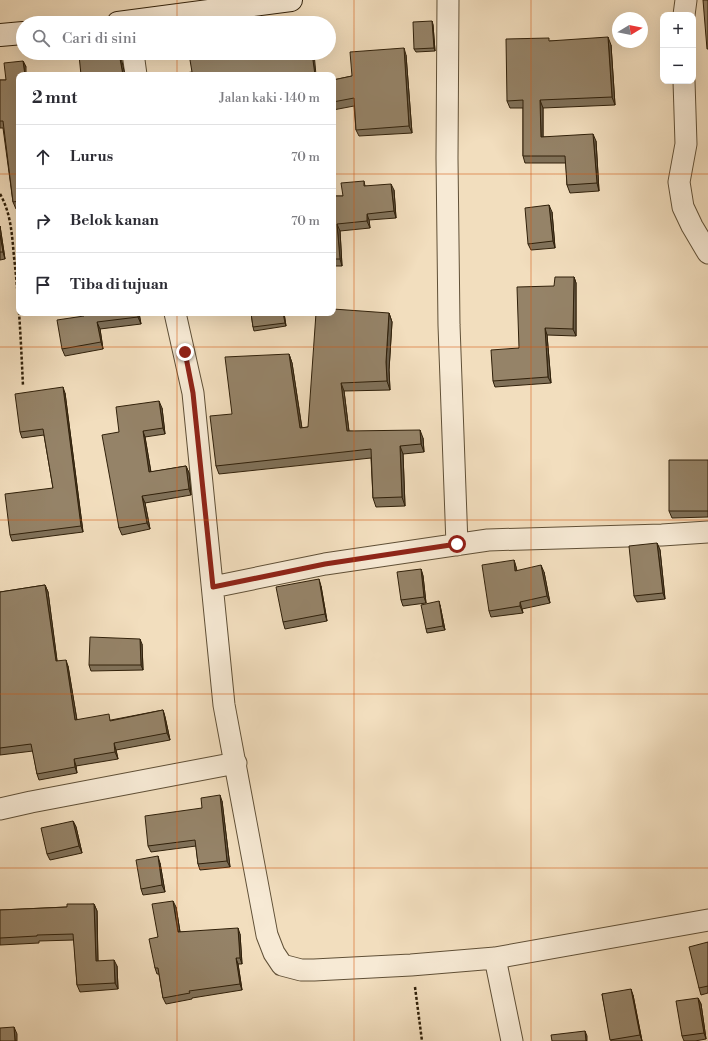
<!DOCTYPE html>
<html lang="id">
<meta charset="utf-8">
<style>
body{margin:0;font-family:"Libre Bodoni",serif;background:#f7f7f7;color:#2b2b33}
.controls{position:absolute;right:12px;top:12px;display:grid;overflow:hidden;border-radius:8px;box-shadow:0 4px 16px #0002}
.controls button{width:36px;height:36px;display:grid;place-items:center;padding:0;border:0;border-bottom:1px solid #e1e1e2;background:#fff;color:#2b2b33;font:20px sans-serif}
.compass{position:absolute;left:612px;top:12px;width:36px;height:36px;border-radius:50%;background:#fff;box-shadow:0 4px 16px #0002;rotate:80deg}
.stop{position:absolute;width:12px;height:12px;margin:-9px;border:3px solid #8f2418;border-radius:50%;background:#fff}
.stop.end{background:#8f2418;border-color:#fff;box-shadow:0 1px 4px #0008}
.list{margin:0;padding:0;list-style:none}
h2{display:flex;justify-content:space-between;align-items:center;height:52px;margin:0;padding:0 16px;font-size:17px}
h2 small{font-size:13px;font-weight:400;color:#7c7c81}
.list li{display:grid;grid-template-columns:26px 1fr auto;gap:12px;align-items:center;box-sizing:border-box;height:64px;padding:0 16px;border-top:1px solid #e1e1e2}
.list b{display:block;font-size:15px;white-space:nowrap}
.list em{font-size:13px;font-style:normal;color:#7c7c81}
.icon{flex:none;width:22px;height:22px;fill:none;stroke:currentColor;stroke-width:2;stroke-linecap:round;stroke-linejoin:round}
.map{position:relative;flex:none;width:708px;height:1041px;overflow:hidden}
.search{position:absolute;background:#fff;box-shadow:0 4px 16px #0002;left:16px;top:16px;width:320px;height:44px;display:flex;align-items:center;gap:10px;box-sizing:border-box;padding:0 14px;border-radius:22px;color:#7c7c81;font-size:15px}
.panel{position:absolute;background:#fff;box-shadow:0 4px 16px #0002;left:16px;top:72px;width:320px;height:244px;border-radius:8px}
.map>svg:first-child{display:block}
.lines{fill:none;stroke-linecap:round;stroke-linejoin:round}
.minor-casing{stroke:#605037;stroke-width:23}
.secondary-casing{stroke:#30200a;stroke-width:24}
.path{stroke:#30200a;stroke-width:2.5;stroke-dasharray:3 2;stroke-linecap:butt}
.minor{stroke:#f7ead5;stroke-width:21}
.secondary{stroke:#f7ead5;stroke-width:22}
.wall{fill:#807159;stroke:#30200a}
.shaded-wall{fill:#685c49;stroke:#30200a}
.building{fill:#958368;stroke:#30200a}
.route{stroke:#8f2418;stroke-width:5}
.grid{fill:none;stroke:#d6530c;stroke-width:1;stroke-opacity:0.55}
</style>
<div class="map">
<svg width="708" height="1041" viewBox="0 0 708 1041">
<rect width="100%" height="100%" fill="#f2debe"/>
<filter id="stains"><feTurbulence type="fractalNoise" baseFrequency=".005" numOctaves="4"/><feColorMatrix values="0 0 0 0 .2 0 0 0 0 .09 0 0 0 0 .02 0 0 0 .5 -.17"/></filter>
<radialGradient id="worn" r=".72"><stop offset=".6" stop-color="#630" stop-opacity="0"/><stop offset="1" stop-color="#630" stop-opacity=".3"/></radialGradient>
<g class="lines">
<g class="minor-casing">
<path id="minor" d="M448 0 447 158 449 325 457 545
M684 15 686 0
M133 53 136 75
M684 81 686 144 679 182 683 207 692 226 708 253
M175 313 193 393 224 705 267 935 274 953 282 965 301 970H314L411 965 495 958 708 920
M213 587 325 564 488 540 662 535 708 532
M0 809 31 802 236 763
M495 958 512 1041"/>
</g>
<g class="secondary-casing">
<path id="secondary" d="M118 23 291 0
M0 35 23 33"/>
</g>
<path class="path" d="M0 194C11 213 12 235 14 257 19 300 21 343 23 386
M415 987 422 1041"/>
<use href="#minor" class="minor"/>
<use href="#secondary" class="secondary"/>
</g>
<path class="wall" d="M432 21 433 25 435 51 416 52 414 49Z
M550 41 611 45 615 105 543 108V137L596 141 599 191 570 193 567 185 566 163H525L523 156V108H510L507 101Z
M406 55 412 133 359 136 356 130 354 106 333 110V80L352 76Z
M23 61 26 67 19 75V208L16 209 13 202 3 128H0V80H6Z
M364 181 365 186 394 190 396 218 369 220 370 228 340 231 342 266H333V196H343Z
M552 212 555 248 531 250 528 244Z
M0 226 5 259 0 260Z
M574 277 576 283V336L547 335 551 383 495 387 493 381 519 348 554 286Z
M139 313 141 324 100 329 103 349 65 356 62 349 84 316Z
M251 313H284L286 326 254 331 253 327Z
M389 313 392 322 389 370 390 390 344 391 349 431 423 438 424 452 403 454 405 506 376 507 373 498 371 458 219 474 216 466 232 414 289 354 292 363 302 428 308 427Z
M65 393 83 532 12 541 10 535 53 488 44 435 22 438 20 432Z
M162 408 165 434 145 437 151 472 186 466 189 473 191 495 145 503 150 529 122 535 119 528V432Z
M708 460V517L672 518 669 511Z
M657 543 660 550 665 599 637 602 634 596Z
M514 560 516 567 517 571 544 572 550 603 522 609 523 613 491 617 489 611Z
M421 569 423 576 426 603 403 606 401 600Z
M45 585 48 592 57 661 68 666 77 720H111L163 710 165 717 170 740 116 750 118 759 76 766 77 773 39 780 37 774 33 751 0 755V592Z
M321 586 327 621 285 629 283 622Z
M440 605 445 630 427 633 426 629Z
M142 644 143 670 91 671 89 665Z
M222 801 230 867 200 870 198 864 196 846 151 852 148 846 202 808Z
M73 821 76 827 82 853 50 860 47 854Z
M160 863 165 892 143 895 141 889Z
M94 904 97 911 98 961 117 966 118 989 80 992 77 985 74 940 39 941V943L0 945V910L67 907Z
M176 907 180 932 240 934 242 964H238L242 990 192 998V999L166 1004 163 998 159 974H157L155 968 158 937Z
M708 942V993L701 995 699 988Z
M602 994 633 995 642 1041H611Z
M698 998 701 1004 706 1039 695 1041H684L682 1036Z"/>
<path class="shaded-wall" d="M432 21 433 25 435 51 434 48Z
M608 37 611 45 615 105 612 97Z
M404 48 406 55 412 133 409 126Z
M119 53 121 57 125 75H123Z
M312 53H314L316 75H315Z
M23 61 26 67V75H25Z
M540 100 543 108V145L541 137Z
M593 134 596 141 599 191 597 183Z
M391 184 394 190 396 218 394 211Z
M549 205 552 212 555 248 553 241Z
M367 214 369 220 370 228 367 221Z
M337 224 340 231 342 266 340 259Z
M0 226 5 259 3 252 0 235Z
M574 277 576 283V336L573 329Z
M138 313H139L141 324 138 317Z
M283 313H284L286 326 285 323Z
M389 313 392 322 389 370 390 390 387 381 386 362Z
M97 322 100 329 103 349 101 342Z
M545 328 547 335 551 383 548 377Z
M289 354 292 363 303 436 300 428Z
M341 383 344 391 350 440 347 431Z
M63 387 65 393 83 532 81 526Z
M159 401 162 408 165 434 163 428Z
M420 430 423 438 424 452 421 444Z
M143 431 145 437 152 479 149 472Z
M400 446 403 454 405 506 402 497Z
M186 466 189 473 191 495 189 489Z
M142 496 145 503 150 529 147 523Z
M657 543 660 550 665 599 663 593Z
M514 560 516 567 518 578 515 571Z
M541 565 544 572 550 603 547 596Z
M421 569 423 576 426 603 424 597Z
M319 579 321 586 327 621 325 614Z
M45 585 48 592 58 668 56 661Z
M439 601 440 605 445 630 443 626Z
M520 602 522 609 523 613 520 606Z
M140 639 142 644 143 670 141 665Z
M66 660 68 666 78 727 75 720Z
M163 710 165 717 170 740 167 733Z
M114 743 116 750 118 759 115 752Z
M74 759 76 766 77 773 75 767Z
M220 795 222 801 230 867 227 861Z
M73 821 76 827 82 853 79 846Z
M158 856 160 863 165 892 162 885Z
M173 901 176 907 181 938 178 932Z
M94 904 97 911 98 967 96 961Z
M238 928 240 934 242 964 240 958Z
M236 958 238 964 242 990 240 984Z
M114 960 117 966 118 989 115 983Z
M631 989 633 995 642 1041 640 1035Z
M698 998 701 1004 706 1039 704 1033Z
M14 1027 17 1034V1041H15Z
M585 1031 587 1036V1041H586Z"/>
<path class="building" d="M703 0H708V49H707Z
M432 21 434 48 414 49 413 22Z
M608 37 612 97 540 100 541 137 593 134 597 183 567 185 565 156H523V100L507 101 506 39 549 38V41Z
M404 48 409 126 356 130 354 98 333 102V80L352 76 350 52Z
M93 53H119L123 75H81L79 55Z
M199 53H312L315 75H172L192 72 189 54Z
M23 61 25 75H19V201L13 202 3 121H0V80H6L4 63Z
M364 181V186L391 184 394 211 367 214V221L337 224 340 259H333V196H343L341 183Z
M549 205 553 241 528 244 525 208Z
M0 235 3 252H0Z
M555 277H574L573 329 545 328 548 377 493 381 491 350 519 348 517 287 554 286Z
M333 309 389 313 386 362 387 381 341 383 347 431 420 430 421 444 400 446 402 497 373 498 371 449 216 466 210 416 232 414 225 357 289 354 300 428 308 427 316 313H333Z
M84 313H138V317L97 322 101 342 62 349 57 320 84 316Z
M251 313H283L285 323 253 327Z
M63 387 81 526 10 535 5 494 53 488 43 429 20 432 15 394Z
M159 401 163 428 143 431 149 472 186 466 189 489 142 496 147 523 119 528 102 435 119 432 116 407Z
M669 460H708V511H669Z
M657 543 663 593 634 596 629 546Z
M514 560 515 571 541 565 547 596 520 602V606L489 611 482 565Z
M421 569 424 597 401 600 397 572Z
M319 579 325 614 283 622 276 587Z
M45 585 56 661 66 660 75 720 109 714 110 721 163 710 167 733 114 743 115 752 74 759 75 767 37 774 31 744 0 748V592Z
M439 601 443 626 426 629 421 605Z
M90 637 140 639 141 665H89Z
M220 795 227 861 198 864 195 840 148 846 145 816 202 808 201 798Z
M73 821 79 846 47 854 41 828Z
M158 856 162 885 141 889 136 860Z
M173 901 178 932 238 928 240 958H236L240 984 189 991 190 993 163 998 158 968H155L149 939 158 937 152 904Z
M67 904H94L96 961 114 960 115 983 77 985 73 934 37 935V936L0 938V910L67 907Z
M708 942V986L699 988 689 947Z
M631 989 640 1035 610 1040 602 994Z
M698 998 704 1033 682 1036 676 1001Z
M14 1027 15 1041H0V1028Z
M585 1031 586 1041H552L551 1035Z"/>
<g class="lines">
<path class="route" d="M185 352 193 393 213 587 325 564 457 544"/>
</g>
<path class="grid" d="M177 0V23M354 0V1041M531 0V1041M177 53V75M0 174H19M333 174H708M177 313V1041M0 347H708M0 520H708M0 694H708M0 868H708"/>
<rect width="100%" height="100%" filter="url(#stains)"/>
<rect width="100%" height="100%" fill="url(#worn)"/>
</svg>
<div class="controls">
<button>+</button>
<button>−</button>
</div>
<svg class="compass" viewBox="-18 -18 36 36"><path d="M0-13l5 13h-10z" fill="#e53935"/><path d="M0 13l5-13h-10z" fill="#7c7c81"/></svg>
<div class="stop" style="left:457px;top:544px"></div>
<div class="stop end" style="left:185px;top:352px"></div>
<div class="search"><svg class="icon" aria-label="search" viewBox="0 0 24 24"><circle cx="10" cy="10" r="6"/><path d="M15 15l6 6"/></svg>Cari di sini</div>
<section class="panel">
<h2>2 mnt<small>Jalan kaki · 140 m</small></h2>
<ul class="list">
<li><svg class="icon" aria-label="ahead" viewBox="0 0 24 24"><path d="M12 20V5M6 11l6-6 6 6"/></svg><div><b>Lurus</b></div><em>70 m</em></li>
<li><svg class="icon" aria-label="right" viewBox="0 0 24 24"><path d="M7 20v-9h11M14 6l5 5-5 5"/></svg><div><b>Belok kanan</b></div><em>70 m</em></li>
<li><svg class="icon" aria-label="arrive" viewBox="0 0 24 24"><path d="M6 21V4h12l-3 4 3 4H6"/></svg><div><b>Tiba di tujuan</b></div></li>
</ul>
</section>
</div>
